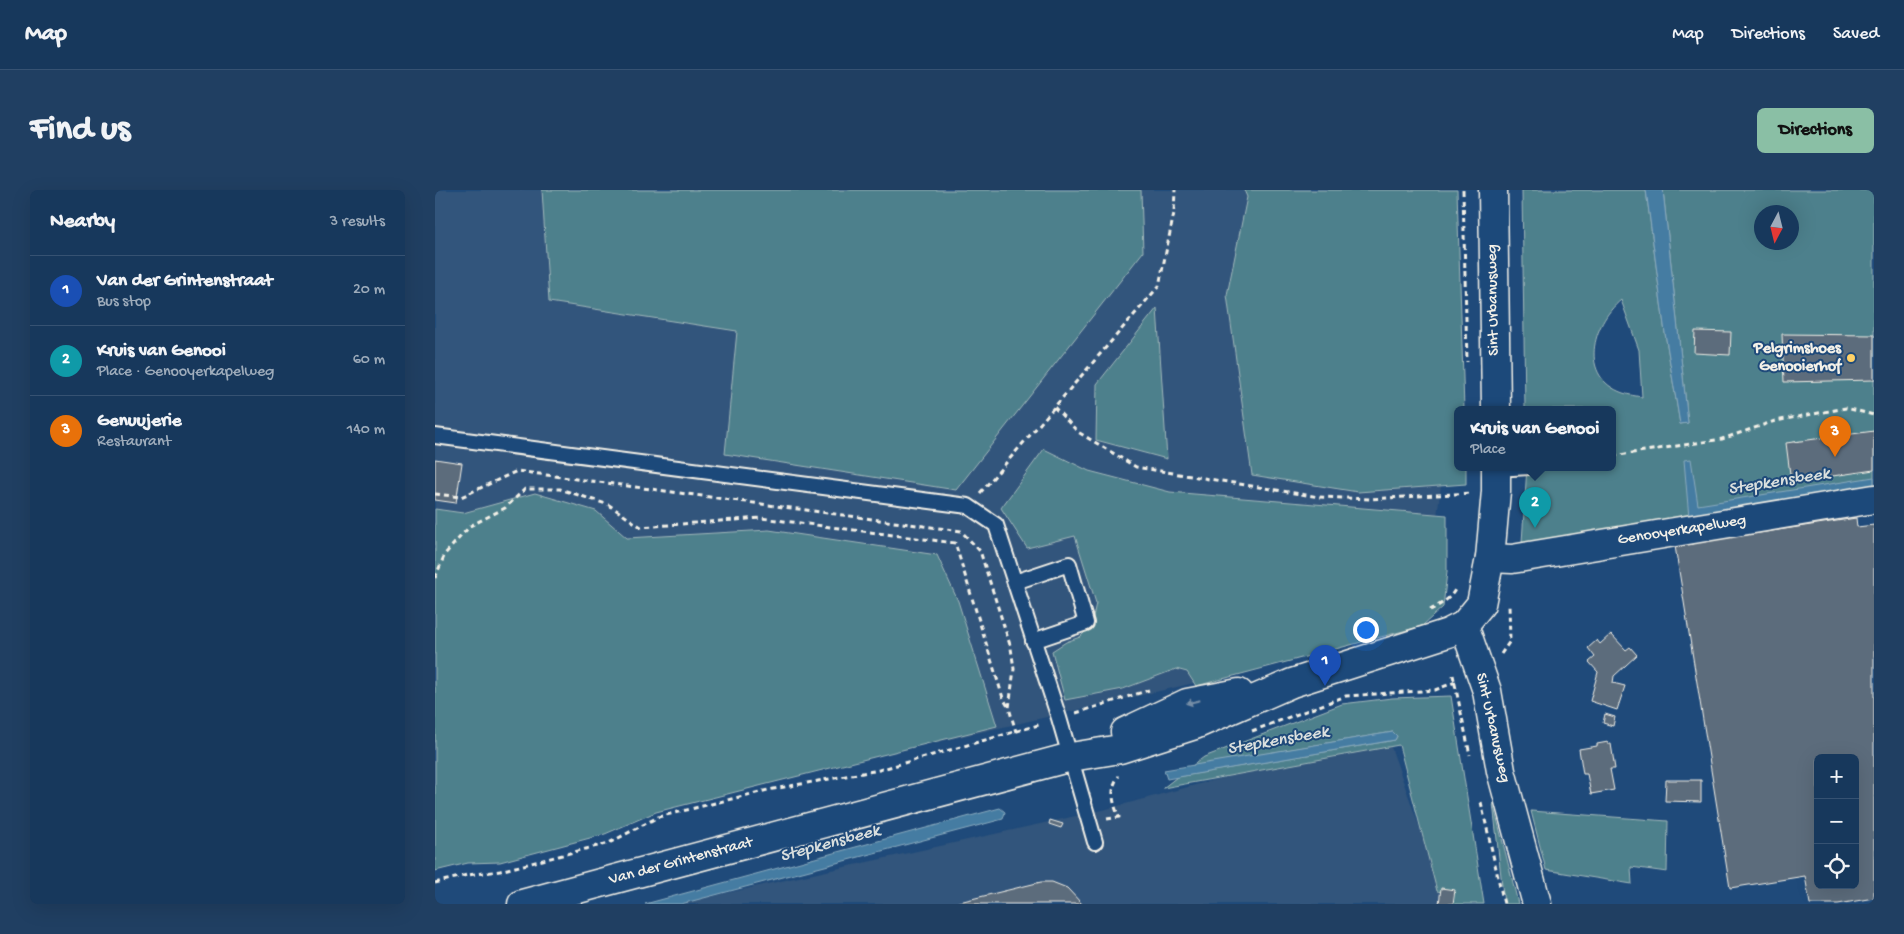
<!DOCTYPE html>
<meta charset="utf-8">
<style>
body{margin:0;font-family:"Gochi Hand",sans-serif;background:#203f62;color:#f1f3f6}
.controls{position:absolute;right:15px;bottom:15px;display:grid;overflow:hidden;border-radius:8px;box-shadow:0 5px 20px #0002}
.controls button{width:45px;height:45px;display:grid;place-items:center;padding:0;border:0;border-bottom:1px solid #365272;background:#17385c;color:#f1f3f6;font:25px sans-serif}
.compass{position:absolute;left:1319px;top:15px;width:45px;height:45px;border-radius:50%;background:#17385c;box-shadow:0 5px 20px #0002;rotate:187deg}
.you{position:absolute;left:930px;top:439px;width:18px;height:18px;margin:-12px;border:4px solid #fff;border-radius:50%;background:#1a73e8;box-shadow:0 0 0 8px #1a73e833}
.badge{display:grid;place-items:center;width:32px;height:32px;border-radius:50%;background:#8abfa5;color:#fff;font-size:16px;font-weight:700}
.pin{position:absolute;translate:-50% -41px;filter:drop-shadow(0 1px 2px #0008)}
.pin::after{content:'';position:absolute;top:26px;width:18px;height:15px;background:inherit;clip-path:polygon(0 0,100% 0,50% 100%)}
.popup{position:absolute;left:1019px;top:216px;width:162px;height:65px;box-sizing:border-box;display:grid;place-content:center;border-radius:8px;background:#17385c;filter:drop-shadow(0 1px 4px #0005);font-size:16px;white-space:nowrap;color:#9eacbb}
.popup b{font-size:19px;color:#f1f3f6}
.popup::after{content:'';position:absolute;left:50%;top:100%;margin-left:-10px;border:10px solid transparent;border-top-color:#17385c}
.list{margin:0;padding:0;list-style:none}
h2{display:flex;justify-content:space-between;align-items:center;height:65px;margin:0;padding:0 20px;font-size:21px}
h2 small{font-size:16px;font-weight:400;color:#9eacbb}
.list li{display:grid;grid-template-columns:32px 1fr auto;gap:15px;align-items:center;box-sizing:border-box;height:70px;padding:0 20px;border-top:1px solid #365272}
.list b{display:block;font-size:19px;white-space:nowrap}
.list p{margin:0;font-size:16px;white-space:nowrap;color:#9eacbb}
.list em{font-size:16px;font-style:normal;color:#9eacbb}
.icon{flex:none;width:28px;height:28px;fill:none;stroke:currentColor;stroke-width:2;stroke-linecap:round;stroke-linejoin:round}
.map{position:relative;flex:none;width:1439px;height:714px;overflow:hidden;border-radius:8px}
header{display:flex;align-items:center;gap:30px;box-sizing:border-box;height:70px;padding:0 25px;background:#17385c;border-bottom:1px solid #365272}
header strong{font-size:24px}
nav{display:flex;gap:28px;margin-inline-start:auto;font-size:18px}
.intro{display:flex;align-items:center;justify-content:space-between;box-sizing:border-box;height:120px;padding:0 30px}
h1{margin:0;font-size:35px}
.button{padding:12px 22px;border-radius:8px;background:#8abfa5;color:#111;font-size:18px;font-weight:700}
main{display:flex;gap:30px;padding:0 30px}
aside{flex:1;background:#17385c;border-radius:8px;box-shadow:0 5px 20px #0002}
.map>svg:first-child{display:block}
.built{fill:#31547b}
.green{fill:#4e808c;stroke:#a1b8ba;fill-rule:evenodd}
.water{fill:#457ca2;stroke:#8babbe}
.building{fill:#5c6c7c;stroke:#f4f1e8;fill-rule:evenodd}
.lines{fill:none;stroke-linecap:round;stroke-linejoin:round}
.service-casing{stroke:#f4f1e8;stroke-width:18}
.minor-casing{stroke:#f4f1e8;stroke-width:31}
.tertiary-casing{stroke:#f4f1e8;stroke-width:31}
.path{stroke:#f4f1e8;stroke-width:3;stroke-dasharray:5 4;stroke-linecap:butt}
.service{stroke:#1f4a7a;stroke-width:14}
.minor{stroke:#1f4a7a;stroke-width:28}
.tertiary{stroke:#1f4a7a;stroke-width:28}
.oneway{fill:#748da6}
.poi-dot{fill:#ffd166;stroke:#1f4a7a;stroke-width:2}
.labels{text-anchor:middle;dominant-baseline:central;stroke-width:4;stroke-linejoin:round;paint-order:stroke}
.street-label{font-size:16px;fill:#f4f1e8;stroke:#1f4a7a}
.poi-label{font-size:16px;font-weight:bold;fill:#f4f1e8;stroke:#1f4a7a;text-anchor:end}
.water-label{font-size:18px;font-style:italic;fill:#dadfde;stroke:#1f4a7a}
</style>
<header>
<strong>Map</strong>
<nav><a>Map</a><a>Directions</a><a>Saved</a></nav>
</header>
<div class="intro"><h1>Find us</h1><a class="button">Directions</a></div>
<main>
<aside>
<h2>Nearby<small>3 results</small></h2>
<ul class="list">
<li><span class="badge" style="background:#1a4fb4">1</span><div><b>Van der Grintenstraat</b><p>Bus stop</p></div><em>20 m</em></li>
<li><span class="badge" style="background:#0f9aa8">2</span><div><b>Kruis van Genooi</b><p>Place · Genooyerkapelweg</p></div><em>60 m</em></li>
<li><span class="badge" style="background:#e8710a">3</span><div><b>Genuujerie</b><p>Restaurant</p></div><em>140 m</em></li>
</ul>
</aside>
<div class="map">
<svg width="1439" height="714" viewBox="0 0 1439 714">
<rect width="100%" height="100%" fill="#1f4a7a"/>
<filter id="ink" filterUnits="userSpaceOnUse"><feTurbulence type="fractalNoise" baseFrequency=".02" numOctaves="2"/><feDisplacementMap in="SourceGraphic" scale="10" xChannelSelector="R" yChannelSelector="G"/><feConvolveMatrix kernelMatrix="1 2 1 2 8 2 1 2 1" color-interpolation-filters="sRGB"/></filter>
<g filter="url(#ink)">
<path class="built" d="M0 0H1005L1008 282 991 407 859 470 0 668Z
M951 543 1012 714H242L668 620Z"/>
<path class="green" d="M107 0H706L708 62 521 300 290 264 302 141 114 112Z
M809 0H1022L1029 219H1022V277H1031V294L923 302 817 285 792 105 812 7Z
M1087 0H1211L1230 143 1245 234 1253 233 1228 0H1439V302L1100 356 1087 352 1092 277H1178V219H1090ZM1326 22H1356V52H1326ZM1186 110 1204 160 1207 207C1201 206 1194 205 1188 203 1143 187 1157 134 1186 110Z
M722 118 732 269 661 250 662 194Z
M609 259 654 281 735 302 1012 325V382L1008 417 987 436 761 496 752 482 741 479 688 499 630 510 617 461 631 452 645 447 654 438 658 427 661 413 640 346 592 358 566 318Z
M100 303 161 321 192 348 334 340 502 365 523 411 562 536 221 622 170 644 65 672 33 673 0 681V319L28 323Z
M1016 506 1049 714H1014L1016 704 1002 701 964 555 728 598 742 587 960 550 962 546 958 542 757 576 769 567 907 514 957 508Z
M1058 613 1081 705 1083 714H1069Z
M1096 621 1233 631 1232 682 1196 677 1197 694 1111 680Z"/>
<path class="water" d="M1211 0H1228L1253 233 1245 234 1230 143Z
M1256 269 1263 315 1439 287V297L1254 328 1249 270Z
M958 542 962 546 960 550 732 589 729 580Z
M565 618 570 622 568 629 246 714H210Z"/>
<path class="building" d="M1260 141 1296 142 1295 165 1259 163Z
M1347 144 1439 145V190L1349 192Z
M1439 241V280L1356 292 1351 253Z
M0 269 27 273 21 313 0 310Z
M1421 328 1422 337 1439 335V708L1403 714H1375L1370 686 1295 698 1240 356ZM1383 568H1420V695H1383Z
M1176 444 1191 460 1195 457 1202 465 1179 486 1178 493 1190 496 1182 520 1155 511 1163 482 1154 472 1160 467 1153 458 1162 450 1165 454Z
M1170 524 1180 527 1178 536 1168 533Z
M1173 552V554H1176L1180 579H1175L1179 600 1156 604 1152 584H1148L1144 559 1162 556V554Z
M1231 590H1266V612L1230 611Z
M615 630 628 634 626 638 614 634Z
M606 692H617L632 698 647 714H516Z
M1006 698 1020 700 1018 714H1004Z"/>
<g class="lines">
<g class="service-casing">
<path id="service" d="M0 246 533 316 561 335 624 528 660 652
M1061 279 1094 277
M580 392 634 374 651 433 598 451"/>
</g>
<g class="minor-casing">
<path id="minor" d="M1055 368 1077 369 1439 309
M1029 435 1052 501 1066 581 1102 714"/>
</g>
<g class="tertiary-casing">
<path id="tertiary" d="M1058 0 1061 219
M690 542 752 513 804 503
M87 714 636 567 685 559 760 535 857 493 1013 443 1029 435 1046 414 1055 368 1061 301V277"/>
</g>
<path class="path" d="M1028 0 1032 172
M619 217 643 242 701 277 884 307 935 309 1035 303
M1178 266 1287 249 1340 231 1411 218 1439 225
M545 303 724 96 739 23 740 0
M0 304 26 307 82 281 526 341 545 361 576 458 579 479 574 518 581 542
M0 388 10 364 35 336 70 318 90 299H125L174 315 206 337 326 328 520 353 568 508 574 518
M995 420C1004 416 1018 407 1021 397
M1066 464 1075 451 1074 415
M1018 485 1035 565
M641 523 714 500
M817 541 911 506 1000 500 1023 491
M1046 612 1069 714
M672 629 684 627C678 614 674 598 684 586
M0 693 32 685 65 681 174 653 223 627 333 600 444 580 607 534"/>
<use href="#service" class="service"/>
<use href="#minor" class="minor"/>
<use href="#tertiary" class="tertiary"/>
</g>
<defs><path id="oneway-solid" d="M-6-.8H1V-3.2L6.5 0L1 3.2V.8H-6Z" transform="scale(1.25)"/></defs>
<use class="oneway" href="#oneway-solid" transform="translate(758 512) rotate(167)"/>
</g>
<circle class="poi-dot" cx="1416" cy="168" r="5"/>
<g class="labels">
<g class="street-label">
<text transform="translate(1059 110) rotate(-91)">Sint Urbanusweg</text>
<text transform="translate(1247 341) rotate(-9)">Genooyerkapelweg</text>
<text transform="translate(1057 538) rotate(77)">Sint Urbanusweg</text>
<text transform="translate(246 672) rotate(-15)">Van der Grintenstraat</text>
</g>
<g class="poi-label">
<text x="1406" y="159">Pelgrimshoes<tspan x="1406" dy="18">Genooierhof</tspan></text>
</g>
<g class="water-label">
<text transform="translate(1344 292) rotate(-9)">Stepkensbeek</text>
<text transform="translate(843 551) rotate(-10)">Stepkensbeek</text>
<text transform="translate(395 654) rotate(-15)">Stepkensbeek</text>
</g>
</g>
</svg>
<div class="controls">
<button>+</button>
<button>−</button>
<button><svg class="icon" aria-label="locate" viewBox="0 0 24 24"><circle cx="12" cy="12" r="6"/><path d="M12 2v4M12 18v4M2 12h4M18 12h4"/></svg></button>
</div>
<svg class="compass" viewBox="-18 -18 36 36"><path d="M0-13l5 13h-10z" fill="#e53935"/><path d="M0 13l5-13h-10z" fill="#9eacbb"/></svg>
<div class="you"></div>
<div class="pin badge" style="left:890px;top:496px;background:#1a4fb4">1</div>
<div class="pin badge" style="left:1100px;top:338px;background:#0f9aa8">2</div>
<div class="popup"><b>Kruis van Genooi</b>Place</div>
<div class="pin badge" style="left:1400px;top:267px;background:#e8710a">3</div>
</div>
</main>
